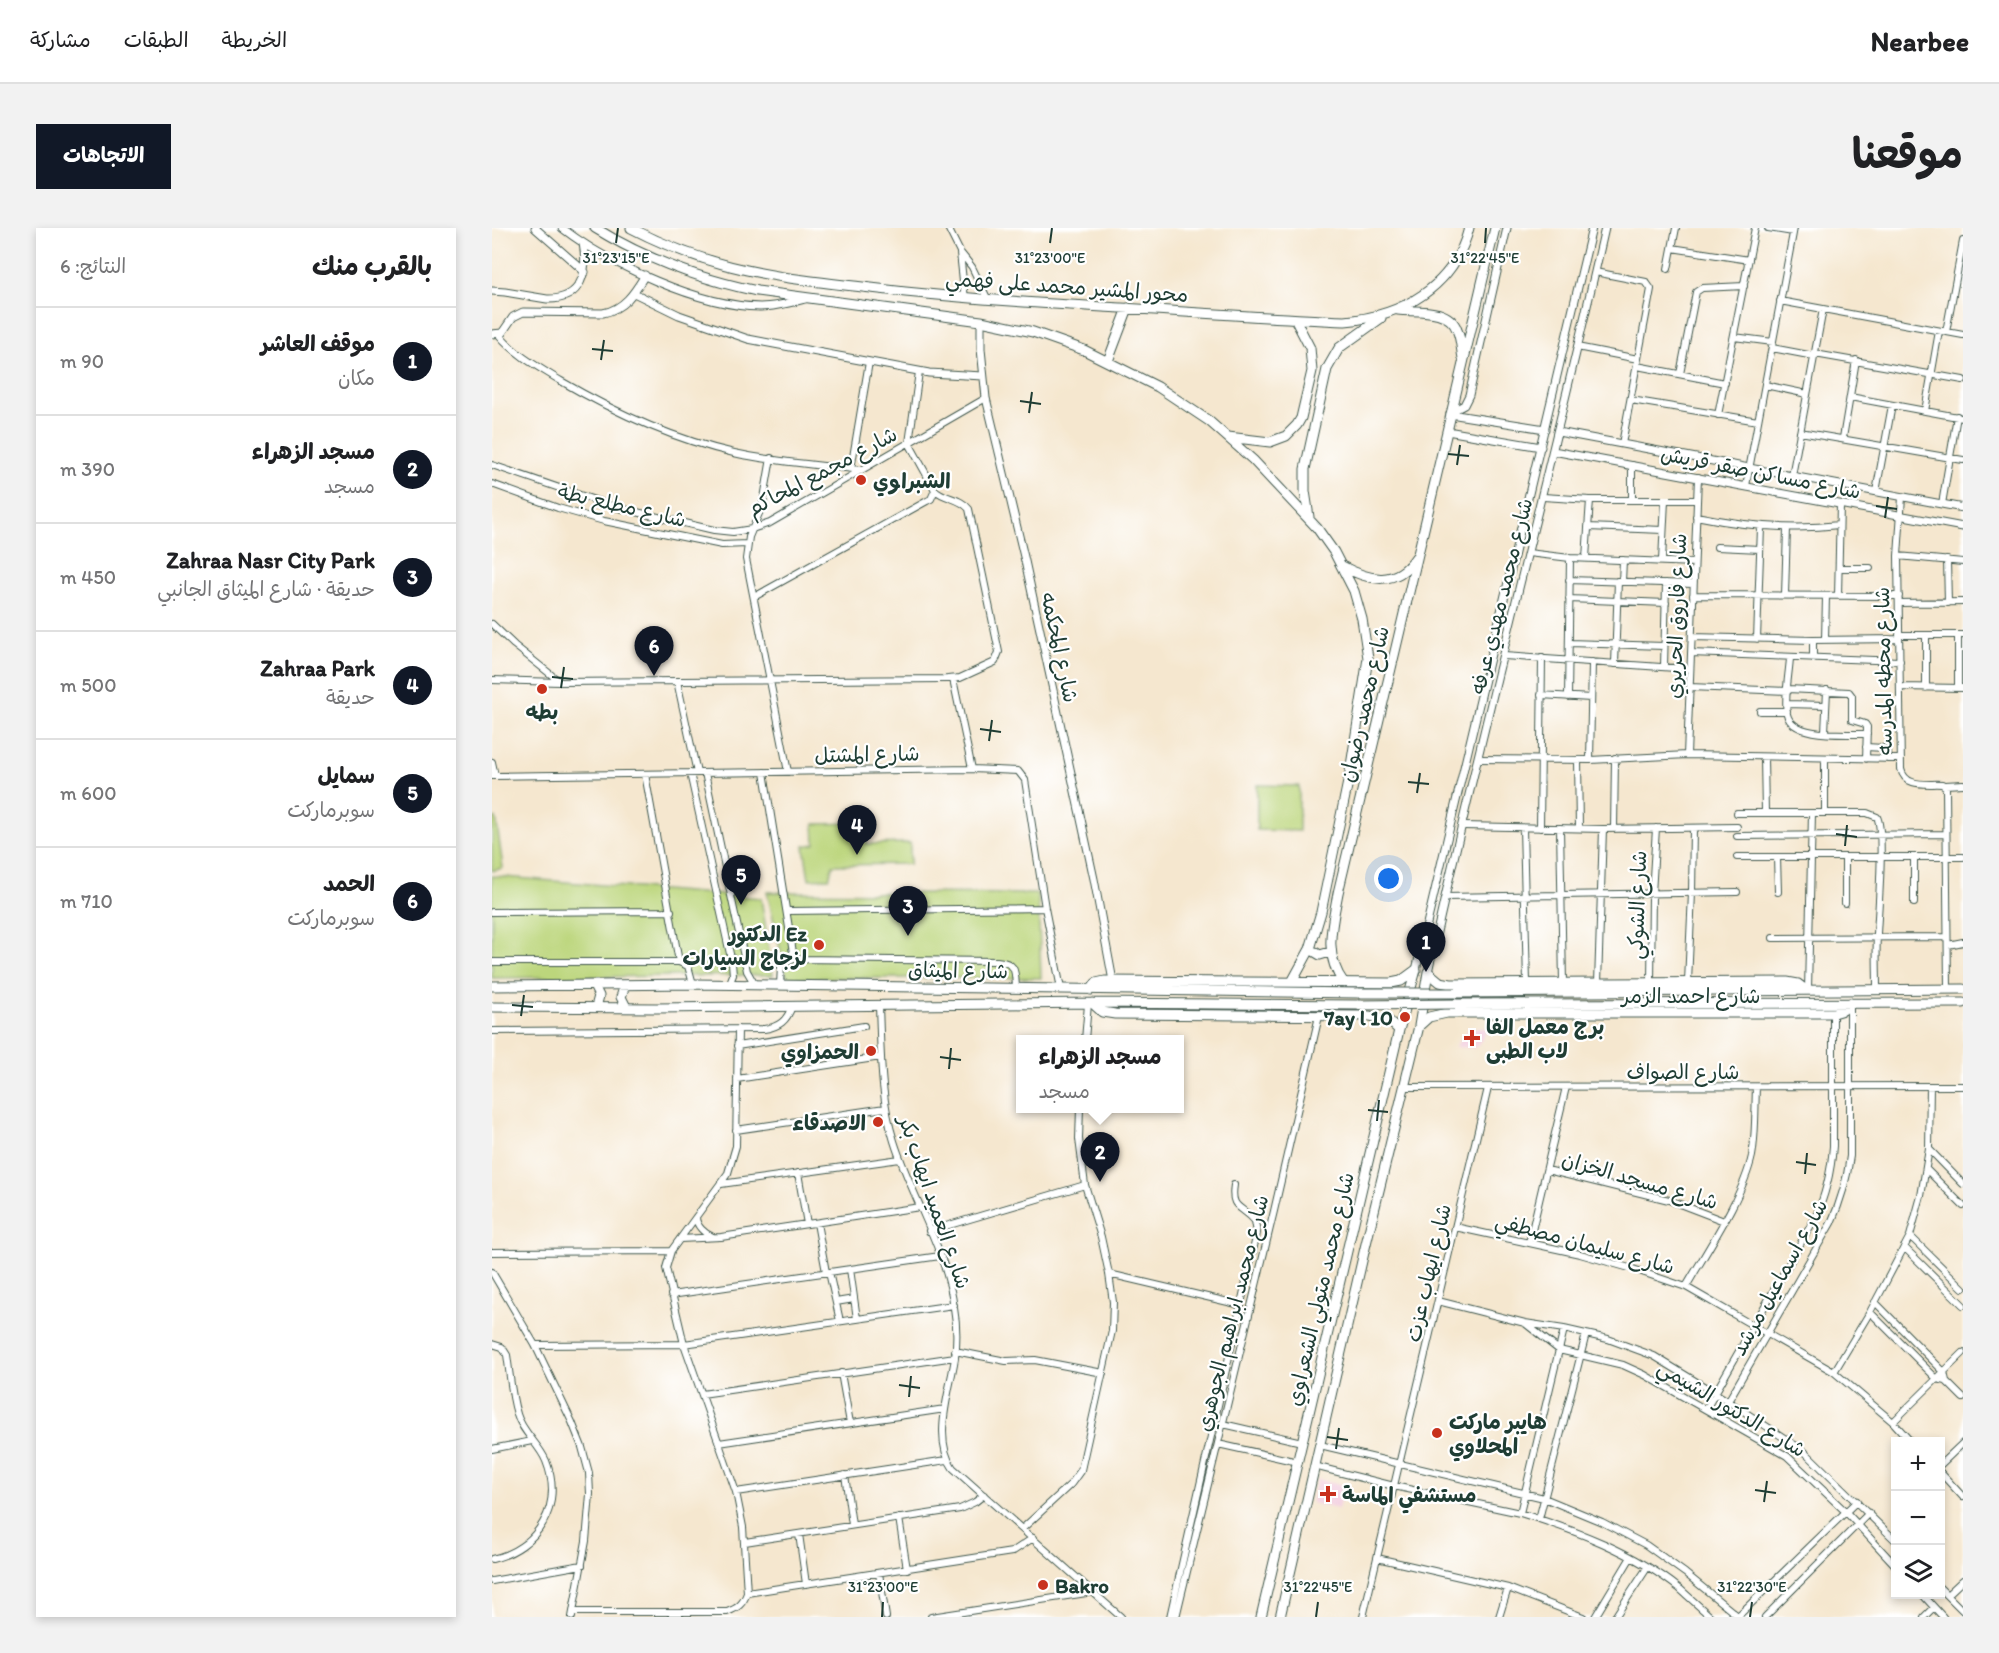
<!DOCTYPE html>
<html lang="ar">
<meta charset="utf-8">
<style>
body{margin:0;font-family:Itim,"Playpen Sans Arabic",sans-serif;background:#f2f2f2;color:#202124;direction:rtl}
.controls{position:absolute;right:18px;bottom:18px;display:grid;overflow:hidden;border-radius:0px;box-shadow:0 3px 9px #0003}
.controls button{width:54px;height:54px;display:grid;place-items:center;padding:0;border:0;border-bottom:2px solid #e0e0e0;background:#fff;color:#202124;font:30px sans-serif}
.you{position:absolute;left:897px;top:651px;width:21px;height:21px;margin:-15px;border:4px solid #fff;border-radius:50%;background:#1a73e8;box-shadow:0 0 0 9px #1a73e833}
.badge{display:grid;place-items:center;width:39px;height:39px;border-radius:50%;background:#111827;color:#fff;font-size:20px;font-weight:700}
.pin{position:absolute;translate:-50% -50px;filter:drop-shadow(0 2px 3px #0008)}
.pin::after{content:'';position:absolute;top:32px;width:21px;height:18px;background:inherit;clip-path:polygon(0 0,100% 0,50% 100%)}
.popup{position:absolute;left:524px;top:807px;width:168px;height:78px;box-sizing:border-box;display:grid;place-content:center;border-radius:0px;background:#fff;filter:drop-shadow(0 2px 4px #0005);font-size:20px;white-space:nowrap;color:#757577}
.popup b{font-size:22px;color:#202124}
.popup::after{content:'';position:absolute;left:50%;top:100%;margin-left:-12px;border:12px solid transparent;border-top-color:#fff}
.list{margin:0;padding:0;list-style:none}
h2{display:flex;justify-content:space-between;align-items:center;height:78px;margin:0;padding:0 24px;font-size:26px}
h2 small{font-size:20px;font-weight:400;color:#757577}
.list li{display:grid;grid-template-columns:39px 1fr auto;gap:18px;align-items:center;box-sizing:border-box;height:108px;padding:0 24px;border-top:2px solid #e0e0e0}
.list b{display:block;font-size:22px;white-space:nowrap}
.list p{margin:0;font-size:20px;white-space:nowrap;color:#757577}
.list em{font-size:20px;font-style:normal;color:#757577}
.icon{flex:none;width:33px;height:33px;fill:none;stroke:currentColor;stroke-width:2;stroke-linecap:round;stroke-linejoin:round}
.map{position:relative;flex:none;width:1471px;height:1389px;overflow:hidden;direction:ltr;border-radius:0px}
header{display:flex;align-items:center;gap:36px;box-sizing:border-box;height:84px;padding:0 30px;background:#fff;border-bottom:2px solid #e0e0e0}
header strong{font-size:28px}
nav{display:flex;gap:33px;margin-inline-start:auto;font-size:21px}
.intro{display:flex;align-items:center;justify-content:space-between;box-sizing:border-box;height:144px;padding:0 36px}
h1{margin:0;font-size:42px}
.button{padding:15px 27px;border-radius:0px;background:#111827;color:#fff;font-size:21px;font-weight:700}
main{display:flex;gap:36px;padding:0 36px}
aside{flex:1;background:#fff;border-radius:0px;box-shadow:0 3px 9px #0003}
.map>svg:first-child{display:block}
.built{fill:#f3cfe0}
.green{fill:#bbd57a;stroke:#6d8957;stroke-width:1.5}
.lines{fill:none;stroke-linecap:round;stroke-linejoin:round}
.minor-casing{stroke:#3f564b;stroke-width:8}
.tertiary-casing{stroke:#3f564b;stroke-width:9}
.primary-casing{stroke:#3f564b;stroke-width:11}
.minor{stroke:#fff;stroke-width:6}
.tertiary{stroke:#fff;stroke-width:7}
.primary{stroke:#fff;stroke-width:9}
.primary-bridge-casing{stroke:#3f564b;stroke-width:11;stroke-linecap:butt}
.primary-bridge{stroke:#fff;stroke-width:9}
.ticks{fill:none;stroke:#1f3d34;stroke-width:2}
.poi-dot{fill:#c8321e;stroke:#fff;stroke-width:2}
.labels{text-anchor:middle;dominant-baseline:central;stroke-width:4.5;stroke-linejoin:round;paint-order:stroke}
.street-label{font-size:21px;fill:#1f3d34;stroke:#fff}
.poi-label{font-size:21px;font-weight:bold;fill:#1f3d34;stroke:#fff;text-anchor:start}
.ticks-label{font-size:15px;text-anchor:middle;fill:#1f3d34;stroke:#fff;stroke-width:4.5;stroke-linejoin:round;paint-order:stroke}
</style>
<header>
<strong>Nearbee</strong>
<nav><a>الخريطة</a><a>الطبقات</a><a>مشاركة</a></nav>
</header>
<div class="intro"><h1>موقعنا</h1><a class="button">الاتجاهات</a></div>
<main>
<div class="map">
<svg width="1471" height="1389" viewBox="0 0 1471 1389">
<rect width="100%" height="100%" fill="#fff"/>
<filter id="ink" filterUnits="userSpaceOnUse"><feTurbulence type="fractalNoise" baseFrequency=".0167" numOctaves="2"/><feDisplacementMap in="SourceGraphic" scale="12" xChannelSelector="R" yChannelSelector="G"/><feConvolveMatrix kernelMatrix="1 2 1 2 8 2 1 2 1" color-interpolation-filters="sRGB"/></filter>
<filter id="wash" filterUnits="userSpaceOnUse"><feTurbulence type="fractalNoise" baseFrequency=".008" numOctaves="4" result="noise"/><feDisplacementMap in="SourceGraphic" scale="24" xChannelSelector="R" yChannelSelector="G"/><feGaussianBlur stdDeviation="1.35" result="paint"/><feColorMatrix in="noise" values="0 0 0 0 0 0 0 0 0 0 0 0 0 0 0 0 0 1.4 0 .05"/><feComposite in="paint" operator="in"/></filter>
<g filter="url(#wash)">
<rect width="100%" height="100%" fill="#f5e7cf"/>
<path class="built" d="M977 800H997L984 820 963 819Z
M825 1251 852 1258 846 1281 819 1275Z"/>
<path class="green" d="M765 557 807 558V603L765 602Z
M0 590H4L11 640 0 643Z
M370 595 375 616 418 615V636L341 637 337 650 317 651 312 618 323 616 322 596Z
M0 648 269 670 281 747 0 750Z
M275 664 546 666 549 750H295Z"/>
</g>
<g filter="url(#ink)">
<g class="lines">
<g class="minor-casing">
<path id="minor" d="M456 0 468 24 480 39 496 72
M1276 0 1301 4
M1180 20 1257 32
M468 25 473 71
M1176 41 1184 0
M1103 44 1154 54 1159 61 1130 216
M1288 73 1471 107
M1454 104 1471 13
M7 107C24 127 46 139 69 153 122 184 181 211 242 225 283 234 327 237 369 242
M1242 109 1281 114
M1085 119 1146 131
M1280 120 1322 128
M1323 126 1471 152
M1145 138 1233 155
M1188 146 1204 64 1210 60 1252 58
M1273 157 1315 166
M1358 169 1471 190
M1139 172 1266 193
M1433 183 1447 103
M1226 187 1263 0
M1308 204 1471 232
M1351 210 1364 132
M279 230 271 276 257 309 254 331 296 544
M0 237 123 279 222 302 241 304 260 301 278 295 494 170
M359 241 377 134
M1300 248 1331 81
M0 256 66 280 112 293 230 317 255 316
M1254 258 1302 0
M1384 264 1400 177
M1051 269 1098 272H1205
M1410 269 1406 328 1409 541C1413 560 1435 555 1450 556L1454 559 1456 761
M1140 272V237
M1450 276 1465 188
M1204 288C1252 298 1298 303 1347 297
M1096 299 1171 302
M1225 319 1268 321
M1036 325 1078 330 1202 335
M1406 328 1471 334
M1094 330 1098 272
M1455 332 1456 375
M1170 333 1173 272
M1347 340H1378
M1077 352 1201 356
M1130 354 1131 332
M1201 367 1407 368
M1293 367 1295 300
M1346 368 1348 276
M262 369 435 273 439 271 443 262
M1077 371 1174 375
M1407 375 1471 374
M0 396 22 417 67 453
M1407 407H1471
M1434 407V460
M1200 409 1321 412 1407 411
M1265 411 1269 299
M1333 412 1334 368
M1077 415 1172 418
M1199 425 1408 433
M1012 428 1198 441
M1298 430C1297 446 1292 470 1295 486 1300 511 1355 505 1375 506
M1321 431V412
M1123 436 1126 353
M1172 439 1174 355
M461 451 480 541
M0 452 67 454 455 451 468 450 503 434 507 424 477 281C469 270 453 271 443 262L417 215 427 144
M185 453 205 545
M1198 459 1296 463
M1408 459 1471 460
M1466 460V407
M1296 461 1357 464 1360 468V492L1373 496 1375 499 1374 531
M1049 467 1099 470
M1076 469 1078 330
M1295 476 1334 477
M1268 483H1295
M1333 504 1335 462
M1374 519 1392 520 1396 524V531
M1195 527 1206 249
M1272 529 1273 585
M1333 530V585
M986 531 1098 532 1195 527 1409 531
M1086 532 1087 600
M1098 532 1100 434
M0 534 3 548
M272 544 302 731
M198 545 240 735 241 747 237 757
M213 545 255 743 263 757
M153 546 187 734
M0 548 480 541 526 543 533 552 553 680 569 761
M1453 557 1471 556
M1245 585H1375L1385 589C1393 604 1386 684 1385 706 1384 725 1385 744 1385 762
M971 598 1111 601 1245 599
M1031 600 1035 755
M1048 600 1050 430
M1068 600 1071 755
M1122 601 1123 530
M1245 608 1454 606
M1245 629H1471
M1285 629 1286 664
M953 669 1245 664
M1353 675V629
M1422 675V629
M295 683 553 680
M0 684 179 683
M1281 710 1455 709
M1456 717 1471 714
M0 734H187L196 738 201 756
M1196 754 1200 665 1201 600
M1106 755 1111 601
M1159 755 1160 666 1164 600
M288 758 289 737 302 731 505 733C525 735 523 743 524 761
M1316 762 1320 585
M387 778C389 824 388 869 402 913 419 968 455 1023 462 1080 465 1096 465 1113 463 1130 458 1163 440 1211 461 1240L629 1389
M0 803 272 801C287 799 295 793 300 778
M593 812 596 776
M245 818 372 798
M245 851 389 829
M911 859 1471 858
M244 902 393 880
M1437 921 1471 956
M1434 941 1471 978
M1055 942 1177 972 1232 993
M306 945 315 996
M229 956 408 931
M204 989C204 998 213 1006 221 1009
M325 995 334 1044
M963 999 1088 1026 1141 1041 1194 1059 1342 1144 1401 1194 1419 1214
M437 1003 593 957
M1418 1008 1471 1060
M188 1011 229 1009 428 979
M1037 1015 1074 859
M1412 1019 1471 1077
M0 1024 179 1023
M358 1041 365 1091
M0 1044 43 1117 80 1194 90 1219 97 1245 98 1266 94 1313 80 1389
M337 1044 348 1093
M617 1046 749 1077
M1194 1059C1215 1022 1251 969 1260 928 1264 906 1263 881 1264 859
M179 1067 448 1028
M946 1073 1033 1095 1072 1101 1116 1111 1162 1128 1236 1173 1312 1223 1404 1313
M344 1074 362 1071
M1383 1074 1452 1144 1454 1153 1471 1170
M1378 1084 1445 1151 1454 1153
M1034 1096 1067 1122 1131 1137 1153 1147 1295 1228 1354 1284 1404 1338
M0 1116 10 1119 15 1127C18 1146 19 1167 25 1186 30 1204 47 1216 54 1233 72 1278 46 1320 0 1331
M43 1117 192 1116 462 1077
M463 1123 514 1133 543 1132 611 1145
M1342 1144 1378 1084 1418 1008 1429 968 1437 921 1438 858
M349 1145 358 1195
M210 1166 463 1129
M1214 1181 1323 990C1334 967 1339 944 1341 918V785
M1227 1189 1339 995C1349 973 1355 952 1358 928V775
M1401 1194 1471 1125
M731 1196 810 1214
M227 1215 453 1181
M726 1216 806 1234
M828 1217 1052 1270 1110 1294 1154 1317 1193 1345 1247 1389
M0 1221 40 1213
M1448 1237 1471 1215
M822 1238 902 1258 1028 1285C1083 1302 1142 1324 1188 1361 1198 1370 1209 1380 1219 1389
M1448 1244 1471 1269
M353 1247 360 1297
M244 1264 455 1232
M1028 1285 1072 1101
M407 1290 415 1341
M1047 1291 1094 1106
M530 1301 579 1256 589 1242 620 1103 621 1074 617 1046 609 1009 593 957 587 911 588 880
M307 1306 314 1356
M253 1314 468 1281 483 1274 492 1267
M885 1330 1016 1360 1091 1389
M387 1345 394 1389
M0 1353 90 1337
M1448 1360 1471 1383
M255 1365 520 1324 541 1310
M1430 1366 1451 1389
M1455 1367 1471 1352
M81 1384H235C246 1380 251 1376 255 1365L251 1299 244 1264 192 1116 174 1040 179 1023 236 945 244 918 246 801
M439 1389 601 1364
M678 1389 765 1005 763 993C750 977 738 982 742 957
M684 1389 782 983 827 788
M871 1389 996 860
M1007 1389 1016 1360
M1103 1389 1139 1329
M1123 1389 1155 1340
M1245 1389 1365 1273
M1273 1389 1377 1285
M1432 1389 1442 1379"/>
</g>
<g class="tertiary-casing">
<path id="tertiary" d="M43 0 93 44
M70 0C118 37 207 78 268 79 284 79 298 75 313 71
M0 63 13 64 55 71C91 72 96 43 91 15
M142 65 187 87 256 111 437 145 491 148
M489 93V121L494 170 533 333 602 651 621 753
M0 106 10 105 21 89 31 84 111 85C132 81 142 65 153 47
M959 184 972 177 977 167 1015 0
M958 186 1053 201
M955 203 1049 219
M1066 204 1471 280
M1061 223 1471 299
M924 742 1100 0
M936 744C991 495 1057 249 1113 0"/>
</g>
<g class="primary-casing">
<path id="primary" d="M103 0C153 31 207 51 265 63L489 93 541 104 592 122 666 159 717 193 761 232 825 300 842 324 862 363 870 391 876 430 858 544 829 684 818 721 800 754
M139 0C221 43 289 50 379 60 445 68 511 73 578 77 670 82 761 89 853 93 910 88 962 59 977 0
M906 82C925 84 957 79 965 102 969 110 969 121 971 130
M616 133 636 80
M736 209 778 214 794 208 805 197 809 190 820 143 818 120 803 91
M817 289 813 263V241L835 141 847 120 889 90
M850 338C878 353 904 359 924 329
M818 721 828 727 838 724
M936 744 948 754 959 756 1295 754 1306 756 1314 762
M852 755C831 727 840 697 846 665L1003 0
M133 757 129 769 134 779
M0 758 201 756 867 765
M102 758 107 768 104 779
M599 762 604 755 613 753 899 755 909 753 924 742
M963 765 1471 761
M600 775 610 784 623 786 878 788 897 793 907 802
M963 776 1471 775
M0 779 164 780 600 775 867 777
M927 798 937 789 955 785H1341L1351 782 1358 775
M769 1389 907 802 924 742
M788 1389 873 1020 927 798 936 744"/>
</g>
<use href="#minor" class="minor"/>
<use href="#tertiary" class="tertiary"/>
<use href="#primary" class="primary"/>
<g class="primary-bridge-casing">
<path id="primary-bridge" d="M867 765H963
M867 777 963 776"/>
</g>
<use href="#primary-bridge" class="primary-bridge"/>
</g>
</g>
<path class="ticks" d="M124 15 126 0M558 15 560 0M993 15 994 0M100 121 121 123M109 132 112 112M528 173 549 176M537 185 540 164M956 226 977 228M965 237 968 217M1384 278 1405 281M1393 290 1396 269M60 449 81 451M69 460 72 439M488 501 509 504M497 513 500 492M916 554 937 556M925 565 928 545M1344 606 1365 609M1353 618 1355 597M20 777 41 779M29 788 32 767M448 829 469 832M457 841 459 820M876 882 896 884M885 893 887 872M1304 934 1324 937M1313 946 1315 925M407 1157 428 1160M417 1169 419 1148M835 1209 856 1212M844 1221 847 1200M1263 1262 1284 1265M1272 1274 1275 1253M390 1389 391 1374M824 1389 826 1374M1258 1389 1260 1374"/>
<g class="poi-dot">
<circle cx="369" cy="252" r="6"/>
<circle cx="50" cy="461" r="6"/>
<circle cx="327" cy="717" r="6"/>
<circle cx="913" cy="789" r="6"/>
<path d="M977 801h6v6h6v6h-6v6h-6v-6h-6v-6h6z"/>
<circle cx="379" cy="823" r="6"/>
<circle cx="386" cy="894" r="6"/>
<circle cx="945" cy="1205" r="6"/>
<path d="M833 1257h6v6h6v6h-6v6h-6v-6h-6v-6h6z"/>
<circle cx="551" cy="1357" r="6"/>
</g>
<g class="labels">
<g class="street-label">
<text transform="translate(575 58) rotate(4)">محور المشير محمد على فهمي</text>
<text transform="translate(330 243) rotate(-28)">شارع مجمع المحاكم</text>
<text transform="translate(1269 244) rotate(11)">شارع مساكن صقر قريش</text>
<text transform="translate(130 277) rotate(13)">شارع مطلع بطة</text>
<text transform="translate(1009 368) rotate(-76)">شارع محمد مهدي عرفه</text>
<text transform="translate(1184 388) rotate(-88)">شارع فاروق الحريري</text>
<text transform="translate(568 419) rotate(78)">شارع المحكمه</text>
<text transform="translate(1391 443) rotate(-91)">شارع محطه المدرسه</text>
<text transform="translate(872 476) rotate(-77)">شارع محمد رضوان</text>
<text transform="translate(375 526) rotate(-1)">شارع المشتل</text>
<text transform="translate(1145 677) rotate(-88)">شارع الشوكي</text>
<text transform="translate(466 742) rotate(1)">شارع الميثاق</text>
<text x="1199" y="767">شارع احمد الزمر</text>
<text x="1191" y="843">شارع الصواف</text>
<text transform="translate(1148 952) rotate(16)">شارع مسجد الخزان</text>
<text transform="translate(443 974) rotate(71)">شارع العميد ايهاب بكر</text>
<text transform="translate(1093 1015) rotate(15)">شارع سليمان مصطفي</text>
<text transform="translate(936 1045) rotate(-77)">شارع ايهاب عزت</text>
<text transform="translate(1287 1049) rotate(-61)">شارع اسماعيل مرشد</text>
<text transform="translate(828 1061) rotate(-77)">شارع محمد متولي الشعراوي</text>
<text transform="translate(740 1085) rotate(-76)">شارع محمد ابراهيم الجوهري</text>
<text transform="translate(1240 1180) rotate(31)">شارع الدكتور الشيمي</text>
</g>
<g class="poi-label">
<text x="381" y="252">الشبراوي</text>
<text x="50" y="483" text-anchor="middle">بطه</text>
<text x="315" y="705" text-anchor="end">الدكتور Ez<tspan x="315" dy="24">لزجاج السيارات</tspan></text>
<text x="901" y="789" text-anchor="end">7ay l 10</text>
<text x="994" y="798">برج معمل الفا<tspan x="994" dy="24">لاب الطبى</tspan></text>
<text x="367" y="823" text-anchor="end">الحمزاوي</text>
<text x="374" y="894" text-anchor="end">الاصدقاء</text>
<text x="957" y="1193">هايبر ماركت<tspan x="957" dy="24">المحلاوي</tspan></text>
<text x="850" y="1266">مستشفي الماسة</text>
<text x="563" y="1357">Bakro</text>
</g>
</g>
<g class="ticks-label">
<text x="124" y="35">31°23'15"E</text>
<text x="558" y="35">31°23'00"E</text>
<text x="993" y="35">31°22'45"E</text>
<text x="391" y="1364">31°23'00"E</text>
<text x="826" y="1364">31°22'45"E</text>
<text x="1260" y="1364">31°22'30"E</text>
</g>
</svg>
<div class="controls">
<button>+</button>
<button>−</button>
<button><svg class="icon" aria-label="layers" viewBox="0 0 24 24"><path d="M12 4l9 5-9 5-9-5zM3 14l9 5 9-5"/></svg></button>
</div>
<div class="you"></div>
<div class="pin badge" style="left:934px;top:744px">1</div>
<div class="pin badge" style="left:608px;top:954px">2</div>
<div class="popup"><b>مسجد الزهراء</b>مسجد</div>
<div class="pin badge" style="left:416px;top:708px">3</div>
<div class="pin badge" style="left:365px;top:627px">4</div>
<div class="pin badge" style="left:249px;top:677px">5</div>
<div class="pin badge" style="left:162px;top:448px">6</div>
</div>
<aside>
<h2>بالقرب منك<small>النتائج: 6</small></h2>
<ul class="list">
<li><span class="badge">1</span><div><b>موقف العاشر</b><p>مكان</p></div><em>90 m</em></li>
<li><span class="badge">2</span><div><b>مسجد الزهراء</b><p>مسجد</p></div><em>390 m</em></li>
<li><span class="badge">3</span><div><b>Zahraa Nasr City Park</b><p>حديقة · شارع الميثاق الجانبي</p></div><em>450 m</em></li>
<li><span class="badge">4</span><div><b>Zahraa Park</b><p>حديقة</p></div><em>500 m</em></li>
<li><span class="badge">5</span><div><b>سمايل</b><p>سوبرماركت</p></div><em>600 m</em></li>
<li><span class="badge">6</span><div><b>الحمد</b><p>سوبرماركت</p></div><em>710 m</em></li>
</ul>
</aside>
</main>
